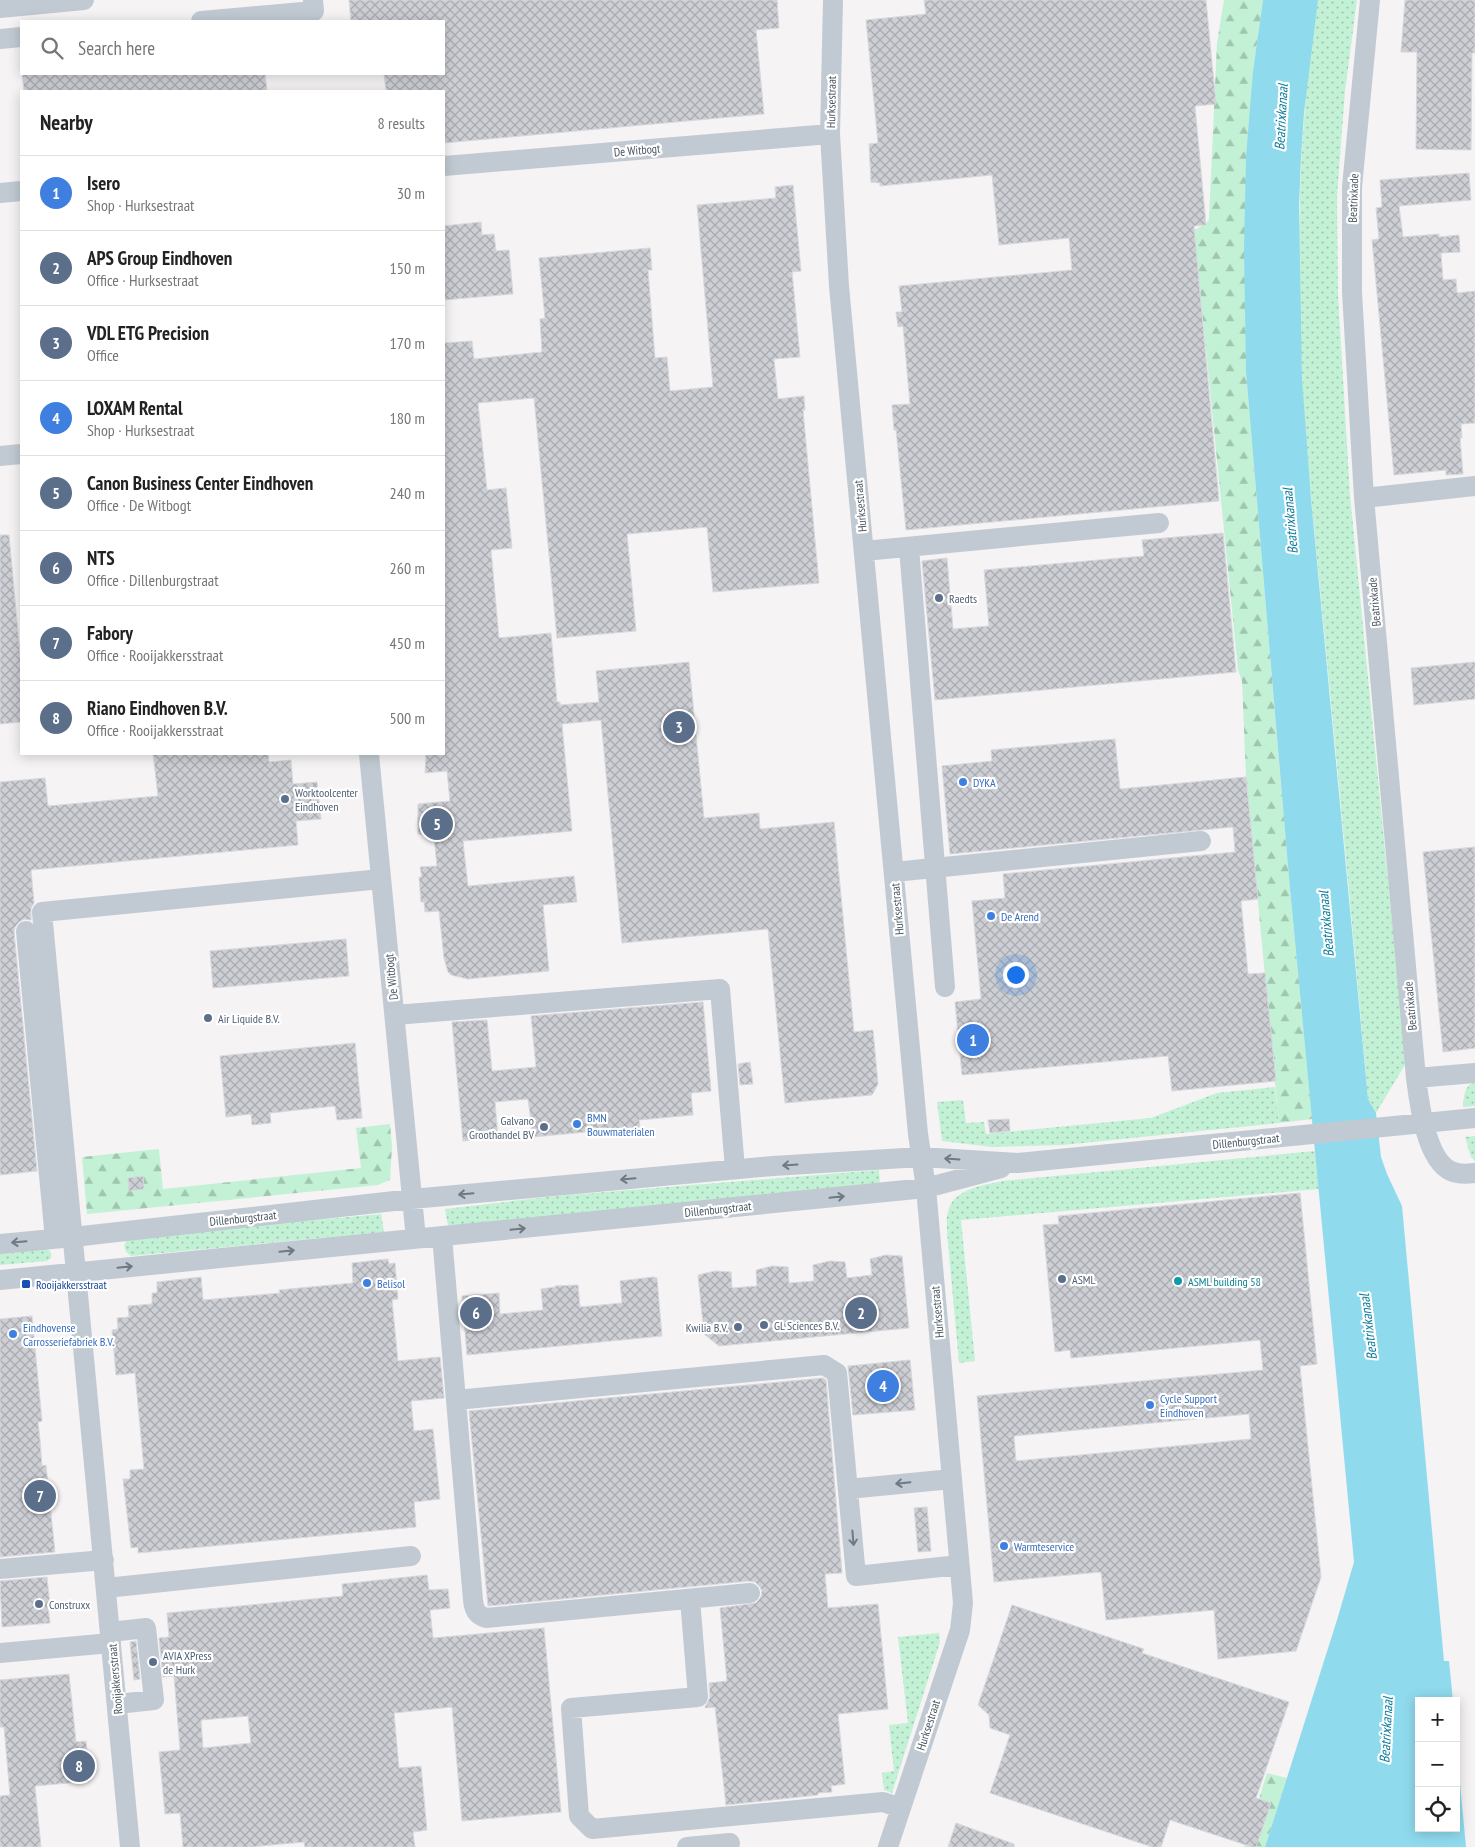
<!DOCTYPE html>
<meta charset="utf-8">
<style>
body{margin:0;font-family:"PT Sans Narrow",sans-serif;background:#f2f2f2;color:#222}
.controls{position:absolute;right:15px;bottom:15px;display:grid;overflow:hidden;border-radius:0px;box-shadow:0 2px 12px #0003}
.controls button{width:45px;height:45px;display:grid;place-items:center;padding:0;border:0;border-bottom:1px solid #e0e0e0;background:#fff;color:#222;font:25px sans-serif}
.you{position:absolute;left:1015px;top:974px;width:18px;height:18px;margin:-12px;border:4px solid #fff;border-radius:50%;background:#1a73e8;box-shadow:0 0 0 8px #1a73e833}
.badge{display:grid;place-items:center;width:32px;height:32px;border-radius:50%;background:#1a73e8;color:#fff;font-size:16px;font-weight:700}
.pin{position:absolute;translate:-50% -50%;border:2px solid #fff;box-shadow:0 1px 5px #0006}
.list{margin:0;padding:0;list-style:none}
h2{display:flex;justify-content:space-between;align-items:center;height:65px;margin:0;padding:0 20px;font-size:21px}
h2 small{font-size:16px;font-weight:400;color:#767676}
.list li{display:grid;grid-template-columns:32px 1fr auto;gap:15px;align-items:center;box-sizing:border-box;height:75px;padding:0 20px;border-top:1px solid #e0e0e0}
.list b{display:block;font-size:19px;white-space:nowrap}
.list p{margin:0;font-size:16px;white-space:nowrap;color:#767676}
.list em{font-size:16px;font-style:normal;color:#767676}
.icon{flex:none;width:28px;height:28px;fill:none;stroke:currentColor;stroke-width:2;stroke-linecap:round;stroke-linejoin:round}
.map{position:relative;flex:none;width:1475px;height:1847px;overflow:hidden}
.search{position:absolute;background:#fff;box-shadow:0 2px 12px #0003;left:20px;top:20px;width:425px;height:55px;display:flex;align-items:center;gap:12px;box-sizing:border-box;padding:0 18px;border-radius:0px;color:#767676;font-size:19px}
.panel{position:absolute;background:#fff;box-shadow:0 2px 12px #0003;left:20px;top:90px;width:425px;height:665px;border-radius:0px}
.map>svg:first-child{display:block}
.grass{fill:url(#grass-dots)}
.forest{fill:url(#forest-firs)}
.water{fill:#90daee}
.building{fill:url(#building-cross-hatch);stroke:#d7d9de;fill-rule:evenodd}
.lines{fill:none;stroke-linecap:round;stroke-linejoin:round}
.minor{stroke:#c1cad2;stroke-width:20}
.oneway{stroke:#6e7983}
.service-dot{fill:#5c6f8a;stroke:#fff;stroke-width:2}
.shop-dot{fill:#3f7fe0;stroke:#fff;stroke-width:2}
.culture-dot{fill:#0f9aa8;stroke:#fff;stroke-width:2}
.transit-dot{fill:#1a4fb4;stroke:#fff;stroke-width:2}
.labels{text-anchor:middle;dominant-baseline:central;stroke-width:4.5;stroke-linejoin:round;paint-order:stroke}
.street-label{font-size:12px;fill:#4a5661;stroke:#fff}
.service-label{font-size:12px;fill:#4e5e75;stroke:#fff;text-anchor:start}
.shop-label{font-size:12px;fill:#366cbe;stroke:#fff;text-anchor:start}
.culture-label{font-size:12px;fill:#0d838f;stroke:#fff;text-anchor:start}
.transit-label{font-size:12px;fill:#164399;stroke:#fff;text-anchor:start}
.water-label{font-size:14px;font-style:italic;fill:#0c7c9b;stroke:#fff}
</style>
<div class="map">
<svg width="1475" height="1847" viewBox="0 0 1475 1847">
<defs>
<pattern id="grass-dots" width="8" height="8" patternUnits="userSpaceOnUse" patternTransform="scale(1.25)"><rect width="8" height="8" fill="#c3f1d5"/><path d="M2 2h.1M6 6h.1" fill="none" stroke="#a0c6b0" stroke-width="1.8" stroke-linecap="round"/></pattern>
<pattern id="forest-firs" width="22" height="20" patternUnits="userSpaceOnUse" patternTransform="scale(1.25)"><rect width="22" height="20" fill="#c3f1d5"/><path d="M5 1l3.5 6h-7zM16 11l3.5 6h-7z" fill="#a0c6b0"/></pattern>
<pattern id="building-cross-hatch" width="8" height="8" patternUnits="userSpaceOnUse" patternTransform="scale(1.25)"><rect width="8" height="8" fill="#cdcfd5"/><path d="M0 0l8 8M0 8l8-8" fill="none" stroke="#a8abb0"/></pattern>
</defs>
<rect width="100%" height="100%" fill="#f5f3f3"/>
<path class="grass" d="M1318 0H1357L1345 91 1337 196 1338 295 1350 495 1406 1063 1376 1113 1368 1099C1354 942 1339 786 1324 630 1316 545 1306 461 1302 376 1296 250 1298 124 1318 0Z
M1475 1082V1106L1463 1107C1464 1096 1464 1086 1475 1082Z
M1275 1087 1279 1123 1063 1145 992 1147 942 1141 937 1102 963 1100 966 1123 984 1122 986 1134 1151 1118 1217 1093Z
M1475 1136V1161L1471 1157 1465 1137Z
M1315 1151 1319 1189 961 1220 975 1361 959 1363 947 1232C947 1226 946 1218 948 1212 952 1189 984 1185 1003 1181Z
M879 1170 880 1185 448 1226 445 1209 556 1196Z
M381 1214 384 1232 131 1256 126 1252 124 1246 127 1239 136 1236Z
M46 1247C50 1250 52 1253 51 1258L47 1261 0 1265V1252Z
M939 1633 940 1642 892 1793 884 1790 882 1773 894 1771 889 1725 908 1723 898 1637Z"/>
<path class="forest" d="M1224 0H1263L1253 71 1246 372 1289 878 1312 1119 1279 1123 1246 776 1242 681 1238 670 1194 230 1206 224 1209 219 1217 43Z
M390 1124 392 1146 390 1180 378 1185 87 1214 82 1157 159 1149 163 1189 361 1168 356 1128Z
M1267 1773 1287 1778 1265 1847H1244Z"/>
<path class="water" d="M1263 0H1318L1304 113 1301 158 1299 207 1302 378 1311 499 1368 1099 1376 1113 1381 1157 1387 1174 1402 1206 1444 1661H1449L1453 1701H1419V1828H1456V1741L1466 1847H1265L1337 1620 1354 1562 1289 878 1246 372 1244 249 1246 157 1253 71Z"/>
<path class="building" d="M349 0H777L779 28 756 30 764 114 444 143V91H386L384 74H444V21H351Z
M924 0H1206L1216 104 1195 106 1206 225 1194 226 1219 501 906 530 896 430H894L892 405 910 404 903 326 898 327 896 312H902L899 286 1072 270 1069 238 999 245 992 175 880 186V183L871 182 869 144 878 143 866 20 926 14Z
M1405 0H1475V53H1472L1471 150 1416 149 1417 52H1401Z
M22 74H265L267 91H24Z
M1469 173 1471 200 1399 206 1403 237 1439 234V237L1459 235 1460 252 1441 253 1443 280 1456 279 1457 293 1475 291V423L1461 424 1462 438H1460L1463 474 1446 475V470L1394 475 1372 240 1379 239 1376 208 1382 207 1380 180Z
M793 185 801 271 792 272 800 357 774 359 778 399 804 396 805 410H803L819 583 713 592 707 527 627 534 636 631 557 638 534 398 478 403 487 490 506 488 512 548 491 550 499 638 551 633 557 702H560V705L599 702 596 671 689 662 704 818 759 813 760 829 834 822 854 1032 873 1030 878 1084 872 1095 785 1103 768 929 622 943 601 720 562 724 572 831 463 841 468 886 574 876 577 902 543 905 549 971 468 979 451 975 448 972 444 958 439 911 425 912 424 902H421L419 877H422L420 867 437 866 434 837 418 834V804L450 801 447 771 425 773 426 754H444V343L472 341 474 359 542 352 540 319 545 318 539 258 650 248 652 270H648L655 358 667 357 670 391 713 387 697 205 776 198 775 187Z
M481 222 482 235 494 234 496 251 509 250 513 294 444 300V226Z
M1223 533 1236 672 935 700 922 561 947 558 953 629 989 626 984 570 1144 556 1142 540Z
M0 535H9L21 664V722L0 724Z
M1475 662V699L1414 705 1411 668Z
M1115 739 1120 789 1246 777 1258 899 1241 901 1248 974 1265 973 1276 1081 1172 1091 1168 1056 962 1075 955 1002 981 999 972 901 1005 898 1003 874 1235 852 1233 827 950 854 942 766 992 761 991 750Z
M153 754H268L269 762 291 760 293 784 317 782 321 819 296 821 298 845 31 870 34 903 31 908V920L24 919 19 922 15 927 14 932 37 1171 0 1175V782L45 778 48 806 158 796Z
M1475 847V1048L1443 1052 1423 852Z
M346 939 349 976 213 988 210 951Z
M703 1002 711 1091 691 1093 693 1115 639 1120 640 1127 533 1137 528 1099 495 1102 498 1138 463 1141 452 1022 487 1020 492 1071 536 1067 531 1016Z
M355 1043 362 1118 337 1120 335 1106 270 1113 271 1123 252 1125 251 1114 226 1117 220 1056Z
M750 1062 753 1084 740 1085 738 1064Z
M1009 1119 1010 1131 990 1133 988 1120Z
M143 1176 144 1189 129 1191 128 1178Z
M1300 1193 1317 1364 1300 1366 1321 1577 1296 1651 1218 1659 1214 1610 1106 1620 1101 1572 994 1582 977 1396 1263 1370 1260 1340 1071 1358 1070 1350 1055 1352 1043 1225 1059 1224 1058 1216ZM1249 1414 1251 1439 1016 1461 1014 1436Z
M886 1255 902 1256 909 1328 719 1346 704 1334 698 1275 715 1271 731 1272 732 1288 757 1286 756 1270 772 1266 788 1267 789 1283 814 1281 813 1265 830 1261 845 1262 847 1278 872 1275 870 1259Z
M388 1259 389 1264 395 1263 398 1299 392 1300 398 1361 440 1357 444 1398 411 1401 414 1431 433 1429 440 1499 414 1502 416 1527 138 1553V1547L131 1548 123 1479H130V1470L144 1469 135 1373 116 1375 112 1330 118 1329 117 1318 129 1317 128 1306 152 1304V1293H157V1282L201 1277 203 1300 280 1293 279 1290 353 1283 352 1263Z
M653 1277 657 1278 662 1336 467 1355 462 1296 499 1293 500 1314 543 1310 541 1289 555 1287V1286L578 1285 580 1307 622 1303 620 1281Z
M32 1316 42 1421 38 1422 40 1440 42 1466 46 1465 55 1552 0 1557V1319Z
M910 1360 915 1410 853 1415 848 1366Z
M823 1378 826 1380 842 1573 825 1574 828 1608 878 1604 888 1709 838 1714 845 1784 831 1786 832 1792 818 1793V1795L726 1805 715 1707 705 1708V1707L708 1702 710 1697 709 1683 727 1681 720 1608 756 1603 761 1597 762 1591 760 1587 755 1582 749 1581 488 1606 469 1411Z
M927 1507 931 1551 918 1552 914 1508Z
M427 1575 429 1590 448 1589 450 1608 430 1610 433 1638 544 1628 561 1812 462 1821 452 1707 394 1713 399 1768 421 1766 427 1830 413 1832 415 1847H305L304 1842 251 1847H183L180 1813 165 1814 159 1752 180 1750 174 1676 163 1677 159 1638 169 1637 167 1613 343 1596 342 1584ZM248 1716 251 1743 203 1748 201 1720Z
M47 1577 50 1605 48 1606 50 1623 2 1627 0 1581Z
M1012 1605 1144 1649 1142 1653 1289 1702 1256 1798 1271 1803 1256 1847H1252L1170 1820 1161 1847H1152L990 1793 1010 1735 990 1728 989 1715 978 1705Z
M136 1641 140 1679 134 1680 130 1642Z
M69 1674 76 1742 86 1741 90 1781 35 1786 41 1847H0V1796L10 1795 4 1727H0V1680Z
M956 1823 1014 1844V1847H948Z"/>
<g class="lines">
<path class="minor" d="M833 0 830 134 839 286 918 1134 926 1188 963 1603 960 1630 888 1847
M1370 0 1352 187V292L1364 498 1416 1078C1419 1102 1426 1160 1451 1171 1457 1174 1468 1174 1475 1173
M0 8 84 0
M201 21 314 11 313 0
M0 39 21 37
M444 166 830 134
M0 193 21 191
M0 456 21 454
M1364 498 1475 486
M909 548 945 987
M864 551 1159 523
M369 754 416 1239
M894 872 1201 841
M26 931 55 1239
M395 1015 720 989 735 1169
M1416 1078 1475 1073
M442 1236 456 1400 824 1365 837 1373 856 1576 959 1565
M0 1244 73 1237 412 1199 773 1166 921 1157 1018 1163 1475 1118
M0 1280 926 1188 1001 1168
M456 1400 473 1600C474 1609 476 1615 486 1618L750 1593
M848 1489 952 1479
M0 1569 104 1560
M106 1588 411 1556
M690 1599 698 1697 571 1708 579 1816 592 1829 883 1802 901 1808
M110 1632 146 1628 154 1700 117 1704
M0 1653 111 1643
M130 1847 42 912 381 879
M687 1847 730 1843"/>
</g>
<defs><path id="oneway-shaft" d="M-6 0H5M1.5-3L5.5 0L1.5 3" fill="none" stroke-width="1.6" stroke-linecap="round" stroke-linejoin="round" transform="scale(1.25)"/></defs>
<g class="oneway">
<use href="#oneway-shaft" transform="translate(952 1159) rotate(-176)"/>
<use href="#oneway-shaft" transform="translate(790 1165) rotate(176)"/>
<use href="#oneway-shaft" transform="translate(628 1179) rotate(175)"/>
<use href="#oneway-shaft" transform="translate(466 1194) rotate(175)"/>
<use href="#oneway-shaft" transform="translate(837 1197) rotate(-6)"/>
<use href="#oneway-shaft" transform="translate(518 1229) rotate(-6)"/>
<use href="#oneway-shaft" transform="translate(19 1242) rotate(175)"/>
<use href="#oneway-shaft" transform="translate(287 1251) rotate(-6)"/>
<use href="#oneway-shaft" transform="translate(125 1267) rotate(-6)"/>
<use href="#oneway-shaft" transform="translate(903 1483) rotate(174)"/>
<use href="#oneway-shaft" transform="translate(853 1538) rotate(85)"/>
</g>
<g class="service-dot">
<circle cx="939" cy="598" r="5"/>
<circle cx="285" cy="799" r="5"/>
<circle cx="208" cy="1018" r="5"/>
<circle cx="544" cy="1127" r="5"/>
<circle cx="1062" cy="1279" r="5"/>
<circle cx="764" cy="1325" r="5"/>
<circle cx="738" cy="1327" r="5"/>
<circle cx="39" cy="1604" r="5"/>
<circle cx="153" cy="1662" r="5"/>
</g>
<g class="shop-dot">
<circle cx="963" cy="782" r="5"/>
<circle cx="991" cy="916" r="5"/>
<circle cx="577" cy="1124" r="5"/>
<circle cx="367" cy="1283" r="5"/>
<circle cx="13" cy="1334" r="5"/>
<circle cx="1150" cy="1405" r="5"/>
<circle cx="1004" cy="1546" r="5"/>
</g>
<circle class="culture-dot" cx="1178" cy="1281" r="5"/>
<rect class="transit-dot" x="21" y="1279" width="10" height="10" rx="2.5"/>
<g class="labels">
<g class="street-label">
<text transform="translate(831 102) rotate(-89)">Hurksestraat</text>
<text transform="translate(637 150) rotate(-5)">De Witbogt</text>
<text transform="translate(1353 198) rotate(-88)">Beatrixkade</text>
<text transform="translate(860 506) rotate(-95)">Hurksestraat</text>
<text transform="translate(1374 602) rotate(-95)">Beatrixkade</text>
<text transform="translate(897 909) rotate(-95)">Hurksestraat</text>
<text transform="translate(391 977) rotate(-96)">De Witbogt</text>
<text transform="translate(1410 1006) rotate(-95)">Beatrixkade</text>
<text transform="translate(1246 1141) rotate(-6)">Dillenburgstraat</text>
<text transform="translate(718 1209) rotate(-6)">Dillenburgstraat</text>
<text transform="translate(243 1218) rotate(-6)">Dillenburgstraat</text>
<text transform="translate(937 1312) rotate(-95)">Hurksestraat</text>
<text transform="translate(115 1679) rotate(-95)">Rooijakkersstraat</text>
<text transform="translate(928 1725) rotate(-72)">Hurksestraat</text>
</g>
<g class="service-label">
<text x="949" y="598">Raedts</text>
<text x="295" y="792">Worktoolcenter<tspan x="295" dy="14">Eindhoven</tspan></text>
<text x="218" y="1018">Air Liquide B.V.</text>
<text x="534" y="1120" text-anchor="end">Galvano<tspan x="534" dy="14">Groothandel BV</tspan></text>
<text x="1072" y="1279">ASML</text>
<text x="774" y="1325">GL Sciences B.V.</text>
<text x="728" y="1327" text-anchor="end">Kwilia B.V.</text>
<text x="49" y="1604">Construxx</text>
<text x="163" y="1655">AVIA XPress<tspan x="163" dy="14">de Hurk</tspan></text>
</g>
<g class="shop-label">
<text x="973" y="782">DYKA</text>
<text x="1001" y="916">De Arend</text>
<text x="587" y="1117">BMN<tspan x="587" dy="14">Bouwmaterialen</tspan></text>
<text x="377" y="1283">Belisol</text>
<text x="23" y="1327">Eindhovense<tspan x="23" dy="14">Carrosseriefabriek B.V.</tspan></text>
<text x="1160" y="1398">Cycle Support<tspan x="1160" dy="14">Eindhoven</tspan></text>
<text x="1014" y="1546">Warmteservice</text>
</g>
<g class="culture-label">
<text x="1188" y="1281">ASML building 58</text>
</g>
<g class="transit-label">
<text x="36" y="1284">Rooijakkersstraat</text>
</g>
<g class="water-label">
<text transform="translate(1281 117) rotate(-87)">Beatrixkanaal</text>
<text transform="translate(1290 521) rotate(-95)">Beatrixkanaal</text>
<text transform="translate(1326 924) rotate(-95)">Beatrixkanaal</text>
<text transform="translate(1368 1327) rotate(-97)">Beatrixkanaal</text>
<text transform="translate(1386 1730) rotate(-87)">Beatrixkanaal</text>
</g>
</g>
</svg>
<div class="controls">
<button>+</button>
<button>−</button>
<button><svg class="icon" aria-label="locate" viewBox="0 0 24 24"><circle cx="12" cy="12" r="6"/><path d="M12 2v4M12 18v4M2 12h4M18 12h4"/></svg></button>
</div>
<div class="you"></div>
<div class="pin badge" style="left:973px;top:1040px;background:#3f7fe0">1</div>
<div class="pin badge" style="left:861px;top:1313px;background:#5c6f8a">2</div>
<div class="pin badge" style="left:679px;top:727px;background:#5c6f8a">3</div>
<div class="pin badge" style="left:883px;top:1386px;background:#3f7fe0">4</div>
<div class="pin badge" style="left:437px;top:824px;background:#5c6f8a">5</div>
<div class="pin badge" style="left:476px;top:1313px;background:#5c6f8a">6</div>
<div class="pin badge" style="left:40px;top:1496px;background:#5c6f8a">7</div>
<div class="pin badge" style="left:79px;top:1766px;background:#5c6f8a">8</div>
<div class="search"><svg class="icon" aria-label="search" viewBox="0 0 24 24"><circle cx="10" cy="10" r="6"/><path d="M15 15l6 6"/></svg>Search here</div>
<section class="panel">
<h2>Nearby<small>8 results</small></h2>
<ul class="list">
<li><span class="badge" style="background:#3f7fe0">1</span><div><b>Isero</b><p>Shop · Hurksestraat</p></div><em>30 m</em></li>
<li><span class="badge" style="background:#5c6f8a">2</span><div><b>APS Group Eindhoven</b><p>Office · Hurksestraat</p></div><em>150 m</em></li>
<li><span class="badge" style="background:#5c6f8a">3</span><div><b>VDL ETG Precision</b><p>Office</p></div><em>170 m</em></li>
<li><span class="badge" style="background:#3f7fe0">4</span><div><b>LOXAM Rental</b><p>Shop · Hurksestraat</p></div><em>180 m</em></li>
<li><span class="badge" style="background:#5c6f8a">5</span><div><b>Canon Business Center Eindhoven</b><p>Office · De Witbogt</p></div><em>240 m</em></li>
<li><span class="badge" style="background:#5c6f8a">6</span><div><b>NTS</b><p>Office · Dillenburgstraat</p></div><em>260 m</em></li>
<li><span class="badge" style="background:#5c6f8a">7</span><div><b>Fabory</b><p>Office · Rooijakkersstraat</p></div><em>450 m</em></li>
<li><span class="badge" style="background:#5c6f8a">8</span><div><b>Riano Eindhoven B.V.</b><p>Office · Rooijakkersstraat</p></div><em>500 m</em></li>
</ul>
</section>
</div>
